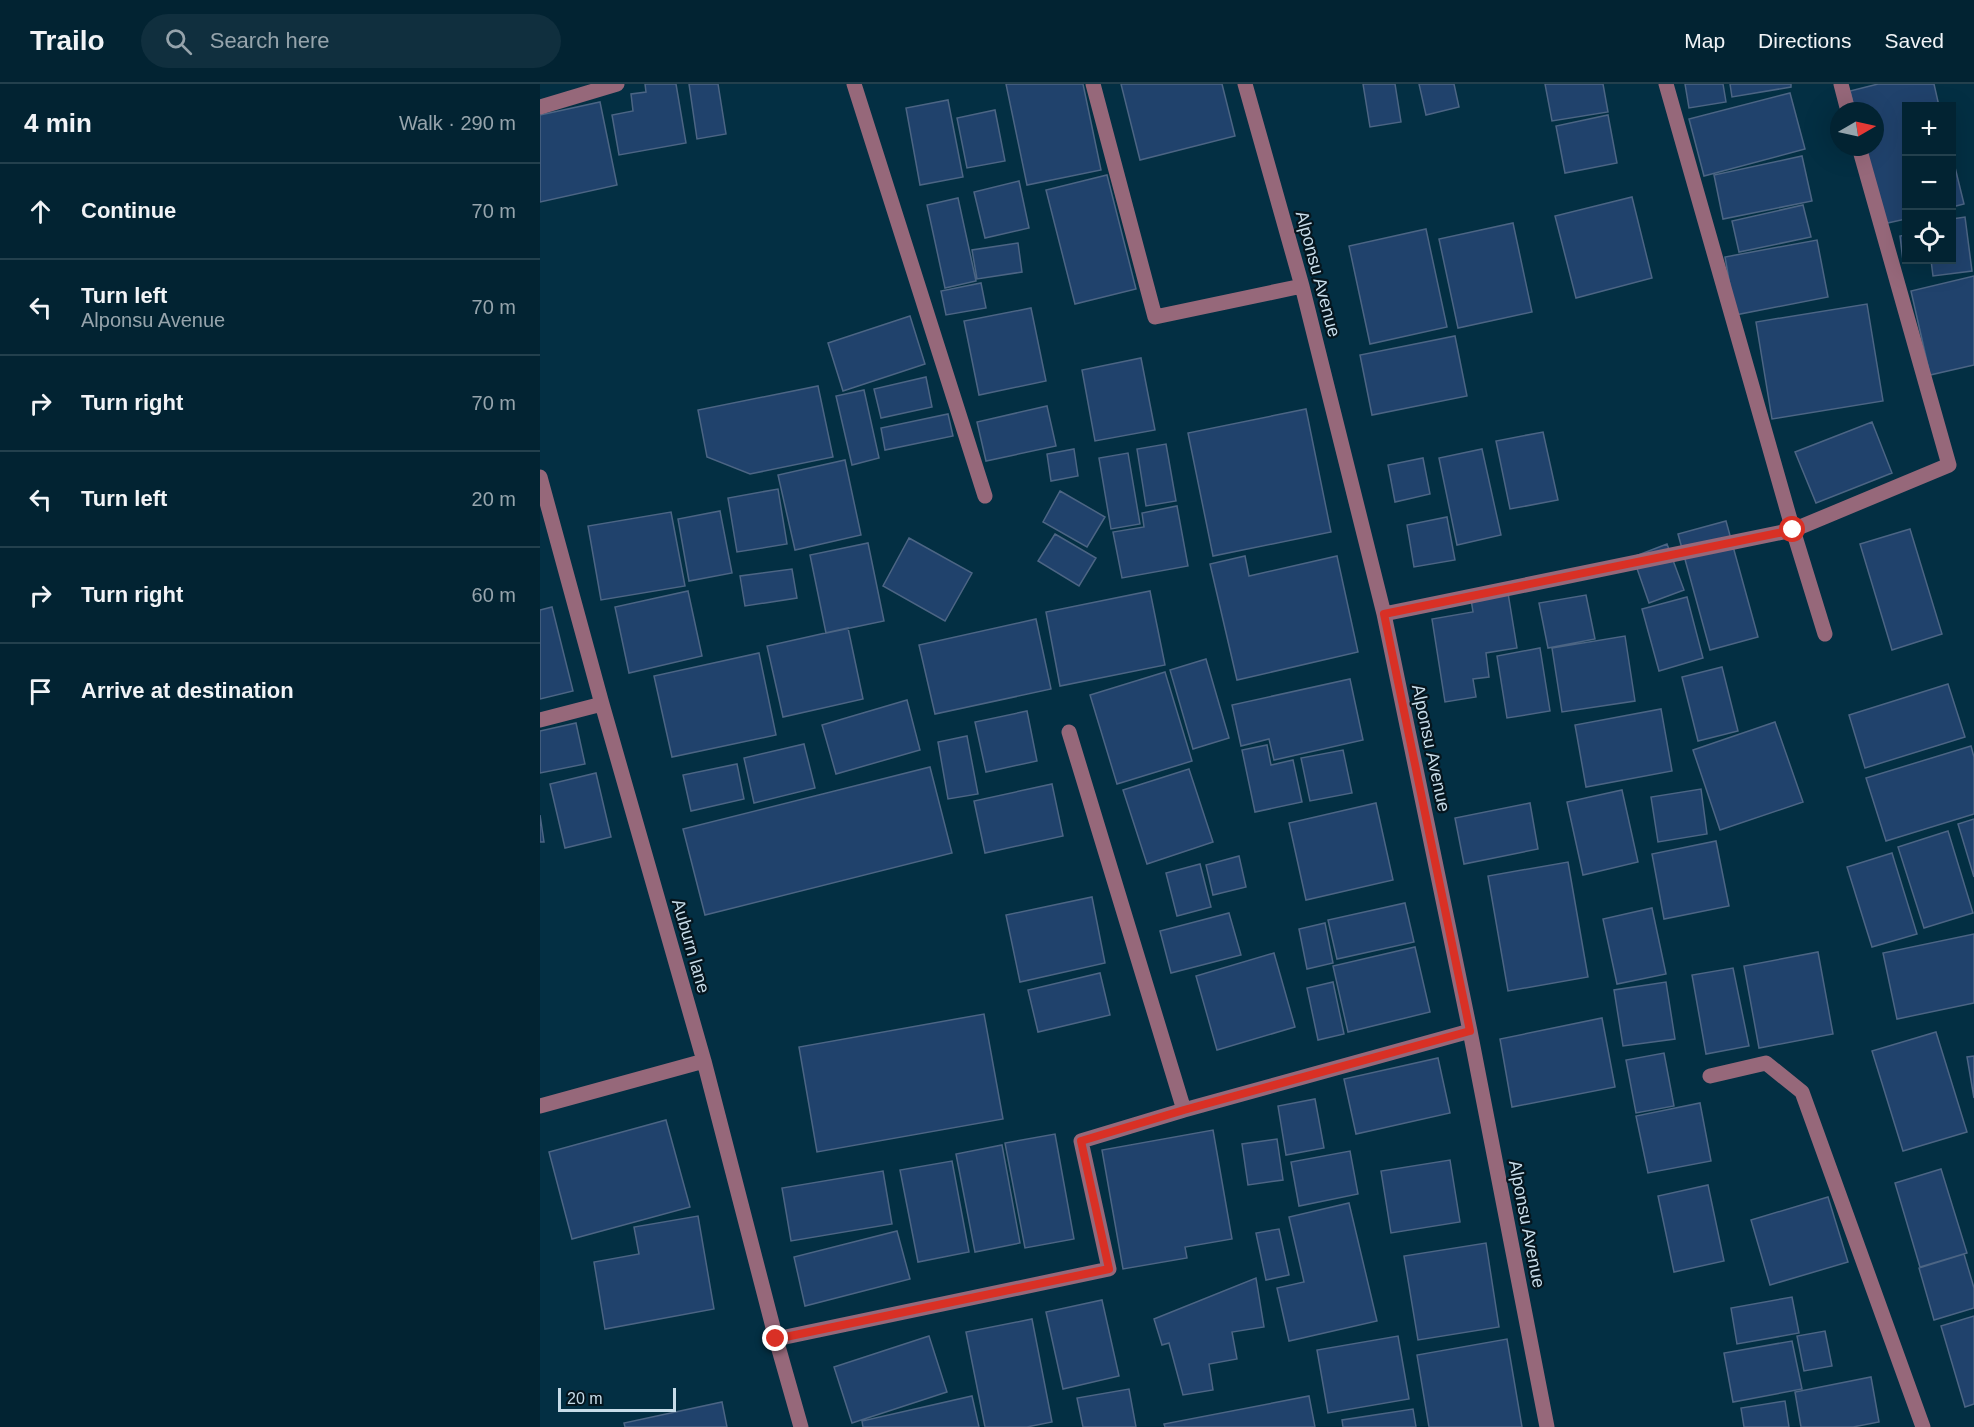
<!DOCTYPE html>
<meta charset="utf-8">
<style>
body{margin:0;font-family:Arial,sans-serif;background:#102f3e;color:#f1f3f6}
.controls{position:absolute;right:18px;top:18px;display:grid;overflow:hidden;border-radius:0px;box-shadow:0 6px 24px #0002}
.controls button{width:54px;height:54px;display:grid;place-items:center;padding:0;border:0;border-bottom:2px solid #23404d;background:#022332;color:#f1f3f6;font:30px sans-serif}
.compass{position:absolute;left:1290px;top:18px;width:54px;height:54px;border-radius:50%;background:#022332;box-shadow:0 6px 24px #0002;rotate:81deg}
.scale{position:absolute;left:18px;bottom:15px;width:118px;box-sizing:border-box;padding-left:6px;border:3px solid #c7dce9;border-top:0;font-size:16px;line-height:21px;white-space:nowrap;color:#c7dce9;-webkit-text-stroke:4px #05151e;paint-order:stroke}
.stop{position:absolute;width:18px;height:18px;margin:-14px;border:4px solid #d93025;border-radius:50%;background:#fff}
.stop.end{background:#d93025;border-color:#fff;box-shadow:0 2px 6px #0008}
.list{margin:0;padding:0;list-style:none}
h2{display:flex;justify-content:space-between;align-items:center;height:78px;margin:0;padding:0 24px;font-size:26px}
h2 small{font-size:20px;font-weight:400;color:#96a4ac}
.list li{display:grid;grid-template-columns:39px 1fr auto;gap:18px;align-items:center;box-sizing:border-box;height:96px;padding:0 24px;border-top:2px solid #23404d}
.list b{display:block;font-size:22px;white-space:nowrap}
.list p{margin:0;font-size:20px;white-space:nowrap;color:#96a4ac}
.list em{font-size:20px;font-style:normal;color:#96a4ac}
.icon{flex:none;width:33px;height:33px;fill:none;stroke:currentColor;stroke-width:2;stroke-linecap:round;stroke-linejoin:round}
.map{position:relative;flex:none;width:1434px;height:1343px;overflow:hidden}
header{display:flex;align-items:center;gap:36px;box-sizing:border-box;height:84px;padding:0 30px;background:#022332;border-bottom:2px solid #23404d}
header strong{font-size:28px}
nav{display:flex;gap:33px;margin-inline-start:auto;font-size:21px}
.search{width:420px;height:54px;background:#102f3e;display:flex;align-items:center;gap:15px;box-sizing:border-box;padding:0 21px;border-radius:33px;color:#96a4ac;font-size:22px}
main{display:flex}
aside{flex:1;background:#022332}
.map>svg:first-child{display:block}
.building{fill:#20426c;stroke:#4c6584;stroke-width:1.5}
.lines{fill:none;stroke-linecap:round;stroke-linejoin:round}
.minor{stroke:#96687a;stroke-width:15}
.route{stroke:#d93025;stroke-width:8}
.labels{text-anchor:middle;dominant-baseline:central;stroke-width:4.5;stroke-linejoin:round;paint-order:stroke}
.street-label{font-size:18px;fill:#c7dce9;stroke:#05151e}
</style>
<header>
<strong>Trailo</strong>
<div class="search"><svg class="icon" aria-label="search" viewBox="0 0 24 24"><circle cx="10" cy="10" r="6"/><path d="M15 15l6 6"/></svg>Search here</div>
<nav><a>Map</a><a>Directions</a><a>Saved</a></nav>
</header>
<main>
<aside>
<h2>4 min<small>Walk · 290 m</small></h2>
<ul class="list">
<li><svg class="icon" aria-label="ahead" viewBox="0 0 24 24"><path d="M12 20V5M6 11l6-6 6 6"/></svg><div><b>Continue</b></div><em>70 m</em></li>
<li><svg class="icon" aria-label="left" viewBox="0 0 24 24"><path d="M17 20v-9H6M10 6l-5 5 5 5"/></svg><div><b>Turn left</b><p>Alponsu Avenue</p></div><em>70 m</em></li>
<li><svg class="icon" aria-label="right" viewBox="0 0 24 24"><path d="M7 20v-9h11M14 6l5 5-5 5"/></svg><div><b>Turn right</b></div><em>70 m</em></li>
<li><svg class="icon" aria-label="left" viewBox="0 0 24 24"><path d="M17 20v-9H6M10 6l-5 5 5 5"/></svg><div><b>Turn left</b></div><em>20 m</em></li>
<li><svg class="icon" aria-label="right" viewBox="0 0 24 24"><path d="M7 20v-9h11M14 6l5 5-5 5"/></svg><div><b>Turn right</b></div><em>60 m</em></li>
<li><svg class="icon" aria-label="arrive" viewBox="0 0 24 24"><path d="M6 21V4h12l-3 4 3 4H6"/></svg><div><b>Arrive at destination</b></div></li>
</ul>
</aside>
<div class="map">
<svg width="1434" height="1343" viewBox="0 0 1434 1343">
<rect width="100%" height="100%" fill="#032f43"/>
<path class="building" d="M105 0H136L146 59 79 71 72 31 93 27 91 10 106 8Z
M149 0H178L186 50 157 55Z
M466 0H543L561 86 487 101Z
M581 0H682L695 52 600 76Z
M823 0H855L861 38 830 43Z
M879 0H914L919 23 886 31Z
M1005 0H1063L1068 28 1012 37Z
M1145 0H1183L1186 18 1149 24Z
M1190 0H1251V3L1192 13Z
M1338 0H1394L1399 22H1366V135L1343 140 1324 63H1335V27H1315L1310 7Z
M1250 9 1265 65 1164 92 1149 35Z
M408 16 423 93 380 101 366 24Z
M60 18 77 101 0 118V31Z
M455 26 465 77 427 84 417 34Z
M1068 31 1077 79 1025 89 1016 42Z
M1412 71 1424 120 1412 123Z
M1262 72 1272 117 1183 135 1174 91Z
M567 91 596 205 535 220 506 106Z
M479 97 489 144 445 154 434 108Z
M1092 113 1112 194 1036 214 1015 132Z
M418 114 436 197 405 204 387 121Z
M1263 121 1271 153 1199 168 1192 137Z
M1425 133 1432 187 1393 192 1391 176H1412V135Z
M973 139 992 228 918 244 899 155Z
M886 145 907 243 830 260 809 162Z
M1366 151V176H1374L1363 177 1360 152Z
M1277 156 1288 213 1195 231 1185 173Z
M478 159 482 188 437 195 432 166Z
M1434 192V281L1390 291 1371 207Z
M441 199 446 224 406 231 401 207Z
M1327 220 1343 317 1232 335 1216 238Z
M491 224 506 297 439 311 424 237Z
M370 232 385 280 303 307 288 259Z
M915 252 927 312 832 331 820 271Z
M601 274 615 346 555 357 542 286Z
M386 293 392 323 341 334 334 305Z
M278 302 293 373 210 390 167 373 158 326Z
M324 306 339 374 312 381 296 312Z
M507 322 516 362 446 377 437 338Z
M766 325 791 448 673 472 648 349Z
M408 330 413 352 345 366 341 344Z
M1332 338 1352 389 1276 419 1255 368Z
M1003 348 1018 416 970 425 956 357Z
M626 360 636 417 606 422 597 365Z
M534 365 538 392 511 397 507 370Z
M942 365 961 451 917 461 899 374Z
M588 369 600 440 571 445 559 374Z
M883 374 890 410 855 418 848 381Z
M305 376 321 451 255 466 238 391Z
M238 405 247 460 197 468 188 414Z
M520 407 565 433 547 463 503 438Z
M637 422 648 482 582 494 573 448 604 443 602 429Z
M180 427 192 489 149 497 138 435Z
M131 428 145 502 61 516 48 442Z
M907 433 915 476 874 483 867 441Z
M1186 437 1218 553 1170 566 1138 450Z
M1370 445 1402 550 1352 566 1320 460Z
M515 450 556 474 539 502 498 477Z
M369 454 432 489 405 537 343 502Z
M328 459 344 537 286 549 270 471Z
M1127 460 1144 506 1109 519 1093 473Z
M705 472 709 492 797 472 818 568 697 596 670 480Z
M252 485 257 514 205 522 200 492Z
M148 507 162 572 89 589 75 523Z
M610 507 625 581 520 602 506 528Z
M968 509 977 564 946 569 949 593 933 595 936 613 905 618 892 535 933 528 931 515Z
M1046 511 1055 555 1008 564 999 519Z
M1147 513 1163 574 1119 587 1102 525Z
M12 523 33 607 0 615V526Z
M496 535 511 605 395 630 379 561Z
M308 544 323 615 243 633 227 562Z
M1085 552 1095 617 1022 628 1012 564Z
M1000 564 1010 627 967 634 957 572Z
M219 569 236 651 132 673 114 592Z
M666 575 689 654 653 665 630 586Z
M1182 583 1198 647 1158 657 1142 593Z
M625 588 652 677 577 700 550 611Z
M810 595 823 656 734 676 729 655 701 662 692 621Z
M1408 600 1425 653 1325 684 1309 631Z
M367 616 380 666 296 690 282 641Z
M1121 625 1132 687 1046 703 1035 641Z
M487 627 497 677 446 688 435 638Z
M1235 638 1263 718 1180 746 1153 666Z
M36 639 45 680 0 689V647Z
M427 652 438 710 408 715 398 658Z
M264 660 275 704 214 719 204 674Z
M727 661 731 681 753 676 762 718 715 728 702 666Z
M1431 662 1434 673V730L1346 757 1326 694Z
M803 666 812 709 770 717 761 674Z
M197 680 204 715 151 727 143 691Z
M390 683 412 769 165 831 143 745Z
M649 685 673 758 607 780 583 706Z
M56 689 71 753 25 764 10 700Z
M512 700 523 752 445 769 434 717Z
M1161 705 1167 750 1118 758 1111 713Z
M1082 706 1098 778 1043 791 1027 718Z
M836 719 853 796 766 816 749 739Z
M990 719 998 765 924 780 915 734Z
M0 731 4 758H0Z
M1434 735V793L1418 740Z
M1408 747 1433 829 1384 844 1358 763Z
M1176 757 1189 822 1124 835 1112 770Z
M1352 769 1377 850 1332 863 1307 783Z
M699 772 706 803 673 811 666 781Z
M1028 778 1048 893 968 907 948 792Z
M660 780 671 823 637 832 626 789Z
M552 813 565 879 480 898 466 831Z
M865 819 874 858 797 875 788 836Z
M1112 824 1126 890 1077 900 1063 835Z
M689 829 701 871 631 889 620 847Z
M785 839 793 879 767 885 759 845Z
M1434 850V919L1357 935 1343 869Z
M875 863 890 928 808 948 793 882Z
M1278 868 1293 950 1219 964 1204 882Z
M734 869 755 943 677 966 656 892Z
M1193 884 1209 962 1166 970 1152 891Z
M560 889 570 931 498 948 488 906Z
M793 898 804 950 778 956 767 904Z
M1126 898 1135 955 1083 962 1074 906Z
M444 930 463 1035 277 1068 259 963Z
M1062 934 1075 1003 972 1023 960 955Z
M1396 948 1427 1048 1363 1067 1332 967Z
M1124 969 1134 1022 1096 1029 1086 976Z
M1434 972V1014L1427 973Z
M898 974 910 1029 816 1050 804 995Z
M775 1015 784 1064 746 1071 738 1022Z
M1160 1019 1171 1077 1108 1089 1096 1032Z
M126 1036 150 1123 32 1155 9 1068Z
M673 1046 692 1155 645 1163 647 1174 583 1185 562 1066Z
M515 1050 534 1155 485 1164 465 1059Z
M737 1055 743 1096 708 1101 702 1060Z
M462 1061 480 1159 435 1168 416 1070Z
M810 1067 818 1110 759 1122 751 1078Z
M910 1076 920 1138 851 1149 841 1087Z
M412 1077 429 1168 378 1178 360 1086Z
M1401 1085 1427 1169 1380 1183 1355 1099Z
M343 1087 352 1140 251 1157 242 1104Z
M1168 1101 1184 1177 1134 1188 1118 1112Z
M1288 1113 1308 1178 1230 1201 1211 1136Z
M809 1119 837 1237 749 1257 737 1204 764 1198 749 1133Z
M158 1132 174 1225 65 1245 54 1178 99 1170 94 1143Z
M739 1145 749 1191 726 1196 716 1149Z
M357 1147 370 1195 265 1222 254 1173Z
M946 1159 959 1243 878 1256 864 1172Z
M1424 1170 1434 1204V1224L1394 1236 1379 1184Z
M716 1194 724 1243 692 1248 697 1275 669 1280 673 1306 643 1311 629 1259 622 1261 614 1235Z
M1252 1213 1259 1249 1197 1260 1191 1224Z
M562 1216 579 1292 523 1305 506 1228Z
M1434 1232V1320L1425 1323 1401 1242Z
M492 1235 512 1338 487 1343H445L426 1248Z
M1285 1247 1292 1282 1264 1287 1257 1252Z
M389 1252 407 1308 312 1339 294 1283Z
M858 1252 869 1315 788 1329 777 1266Z
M967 1255 982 1343H889L877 1271Z
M1252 1257 1262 1305 1193 1318 1184 1269Z
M1331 1293 1339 1338 1313 1343H1261L1255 1308Z
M589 1305 596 1343H543L537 1314Z
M432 1312 439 1343H323L322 1337Z
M769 1312 775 1343H625L624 1340Z
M1245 1317 1249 1343H1204L1201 1324Z
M182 1318 187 1343H85L84 1339Z
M873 1325 876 1343H803L802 1336Z"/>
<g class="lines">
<path class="minor" d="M314 0 445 412
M553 0 615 233 762 202
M705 0 762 202 844 530 930 947 1007 1343
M1126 0 1253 446 1409 381 1319 63
M1301 0 1308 27
M0 23 77 0
M0 393 62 620 164 977 236 1255 261 1343
M844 530 1253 446 1285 550
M0 636 62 620
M529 648 644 1026
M1170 992 1226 979 1262 1008 1383 1343
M0 1022 164 977
M236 1255 569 1185 541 1057 644 1026 930 947"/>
</g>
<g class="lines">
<path class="route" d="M236 1255 569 1185 541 1057 644 1026 930 947 844 530 1253 446"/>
</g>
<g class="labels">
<g class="street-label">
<text transform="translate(778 190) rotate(75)">Alponsu Avenue</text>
<text transform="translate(891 664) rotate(78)">Alponsu Avenue</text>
<text transform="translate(151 862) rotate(74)">Auburn lane</text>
<text transform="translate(987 1140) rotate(79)">Alponsu Avenue</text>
</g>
</g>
</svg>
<div class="controls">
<button>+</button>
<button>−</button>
<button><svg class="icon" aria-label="locate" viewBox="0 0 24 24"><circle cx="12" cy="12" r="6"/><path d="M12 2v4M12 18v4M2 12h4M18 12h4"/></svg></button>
</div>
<svg class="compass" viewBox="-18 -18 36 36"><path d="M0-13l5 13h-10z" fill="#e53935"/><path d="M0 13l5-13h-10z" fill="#96a4ac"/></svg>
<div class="scale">20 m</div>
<div class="stop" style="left:1253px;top:446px"></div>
<div class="stop end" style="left:236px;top:1255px"></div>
</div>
</main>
